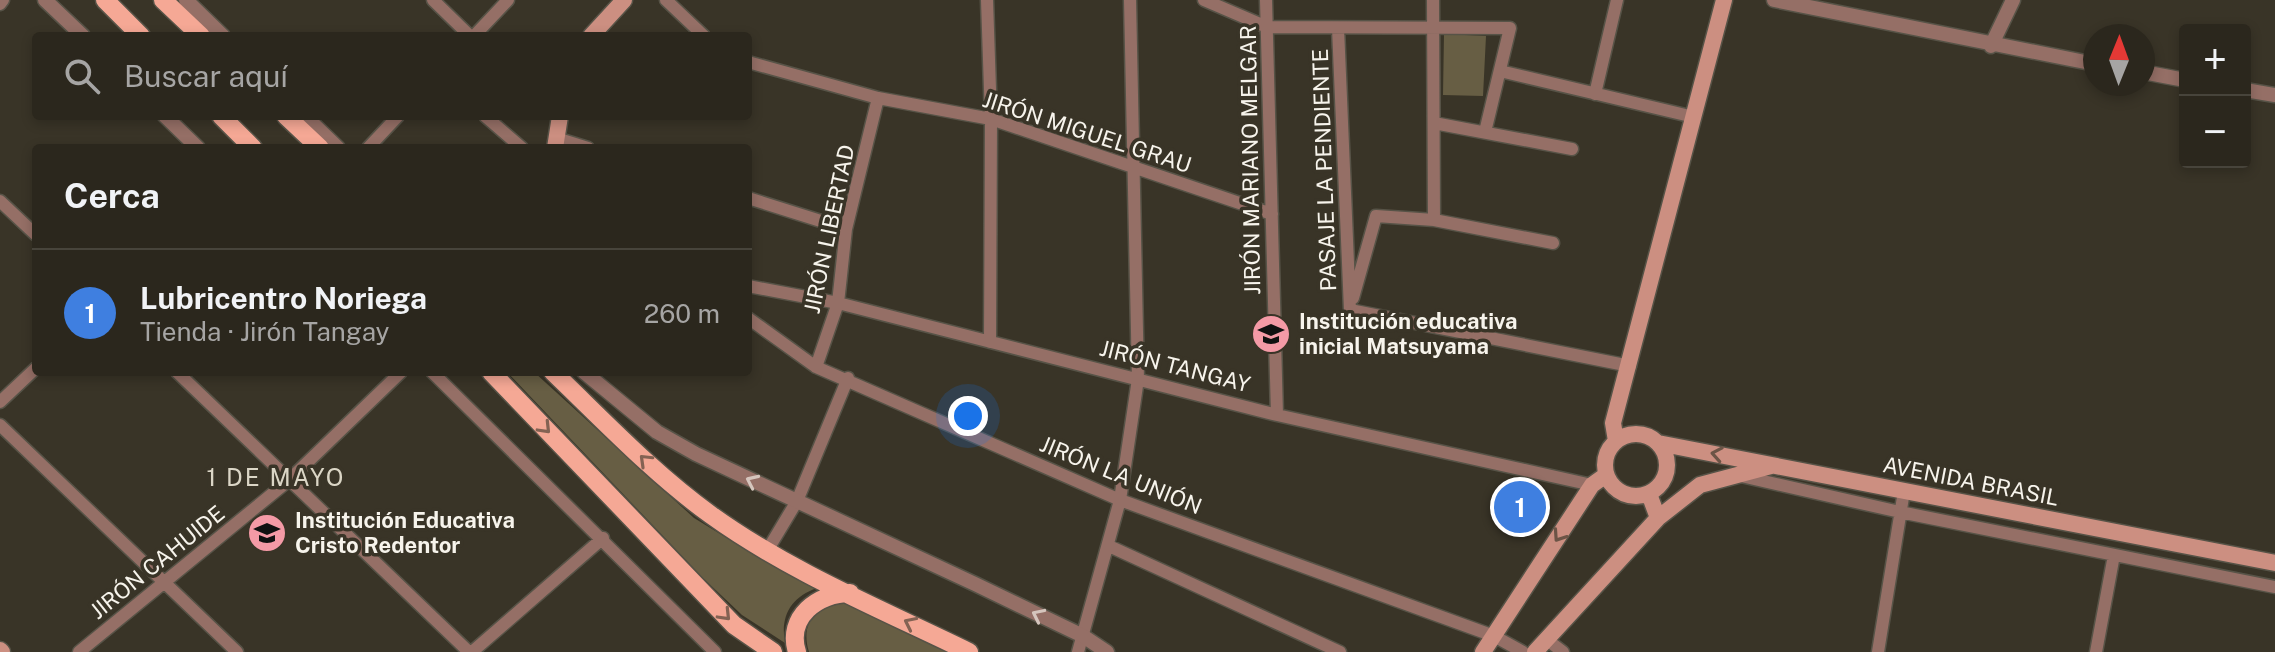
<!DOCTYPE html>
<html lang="es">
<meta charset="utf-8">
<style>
body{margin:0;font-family:"Public Sans",sans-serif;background:#332f26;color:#f1f3f6}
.controls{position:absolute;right:24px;top:24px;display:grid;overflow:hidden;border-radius:8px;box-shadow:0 4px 12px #0003}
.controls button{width:72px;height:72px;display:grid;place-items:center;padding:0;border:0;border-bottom:2px solid #47443b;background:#2b271d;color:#f1f3f6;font:40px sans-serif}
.compass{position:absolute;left:2083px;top:24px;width:72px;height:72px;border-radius:50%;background:#2b271d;box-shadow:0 4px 12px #0003;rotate:1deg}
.you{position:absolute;left:968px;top:416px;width:28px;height:28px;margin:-20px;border:6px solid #fff;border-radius:50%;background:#1a73e8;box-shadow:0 0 0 12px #1a73e833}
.badge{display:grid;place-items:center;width:52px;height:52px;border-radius:50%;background:#d93025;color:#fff;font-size:26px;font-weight:700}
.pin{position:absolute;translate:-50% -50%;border:4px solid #fff;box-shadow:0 2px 8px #0006}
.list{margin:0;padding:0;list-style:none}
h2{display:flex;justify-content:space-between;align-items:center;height:104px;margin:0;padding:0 32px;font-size:34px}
h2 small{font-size:26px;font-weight:400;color:#a6a5a4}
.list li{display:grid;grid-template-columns:52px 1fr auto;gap:24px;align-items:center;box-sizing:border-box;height:128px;padding:0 32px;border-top:2px solid #47443b}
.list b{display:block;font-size:30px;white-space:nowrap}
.list p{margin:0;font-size:26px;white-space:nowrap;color:#a6a5a4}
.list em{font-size:26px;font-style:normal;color:#a6a5a4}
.icon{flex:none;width:44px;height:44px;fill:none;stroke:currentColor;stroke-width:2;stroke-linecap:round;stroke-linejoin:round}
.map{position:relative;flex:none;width:2275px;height:652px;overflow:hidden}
.search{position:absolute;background:#2b271d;box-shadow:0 4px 12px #0003;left:32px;top:32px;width:720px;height:88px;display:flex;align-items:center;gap:20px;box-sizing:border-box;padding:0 28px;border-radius:8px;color:#a6a5a4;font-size:30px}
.panel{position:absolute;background:#2b271d;box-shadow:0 4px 12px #0003;left:32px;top:144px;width:720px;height:232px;border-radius:8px}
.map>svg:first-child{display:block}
.green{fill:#675e44}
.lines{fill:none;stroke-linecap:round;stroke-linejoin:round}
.minor-casing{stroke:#575347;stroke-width:15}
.tertiary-casing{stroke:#575347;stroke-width:17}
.secondary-casing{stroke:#575347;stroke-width:19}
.primary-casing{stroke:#575347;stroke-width:21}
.minor{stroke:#956f66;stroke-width:12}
.tertiary{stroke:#956f66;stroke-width:14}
.secondary{stroke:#cc8f81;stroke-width:16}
.primary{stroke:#f5a895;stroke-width:18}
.oneway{stroke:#846253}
.oneway2{stroke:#6c5446}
.oneway3{stroke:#d5c5bd}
.labels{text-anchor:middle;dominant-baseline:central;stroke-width:7;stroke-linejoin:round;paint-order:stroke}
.street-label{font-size:22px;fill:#f7f4ec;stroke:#393427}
.poi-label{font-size:22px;font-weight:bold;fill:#f7f4ec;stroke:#393427;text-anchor:start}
.neighbourhood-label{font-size:24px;letter-spacing:2px;fill:#dbd6c6;stroke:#393427}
</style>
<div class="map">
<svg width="2275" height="652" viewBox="0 0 2275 652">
<rect width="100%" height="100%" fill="#393427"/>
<path class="green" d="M1444 34 1486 36 1483 96 1443 95Z
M507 372H534L694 518 758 557 817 588C791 597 780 616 785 643L742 615 703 578Z
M843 602 955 652H809C800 623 815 607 843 602Z"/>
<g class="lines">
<g class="minor-casing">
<path id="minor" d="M433 0 470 36
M666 0 704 36
M987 0 991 119 990 342
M1204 0 1267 27 1510 28 1485 132
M1266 0 1277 415
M1433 0 1434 220
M0 4 3 0
M1338 28 1350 310
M474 36 508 0
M748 62 878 98 991 119 1272 214
M1500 71 1694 117
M1595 94 1617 0
M485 116 522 148
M1434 123 1572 149
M556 138 588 148
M368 148 398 116
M748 198 846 229
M0 201 36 235
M748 286 838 303 1277 415 1592 485
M1353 298 1376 216 1434 220 1553 243
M1350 310 1630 366
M748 318 816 367 1120 500 1494 636 1523 652
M816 367 838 303 846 229 878 98
M177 372 469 652
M432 372 715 652
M0 402 36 368
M0 425 237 652
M1741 476 1900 512 2275 587
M1109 546 1340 652
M767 551 797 501 848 378
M1546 639 1563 652
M79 652 288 481 401 372
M472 652 603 538
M1078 652 1120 500 1138 379 1130 0
M1878 652 1904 491
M2096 652 2114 555"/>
</g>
<g class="tertiary-casing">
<path id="tertiary" d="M45 0 83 36
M186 0 223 36
M1774 0 2095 64
M1991 46 2013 0
M2143 72 2185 80
M2245 90 2275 95
M165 116 198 148
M305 116 338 148
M584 372 657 432 696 454 975 584 1083 636 1107 652"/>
</g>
<g class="secondary-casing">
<path id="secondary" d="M591 36 624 0
M555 148 560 116
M1605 465a31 31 0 1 1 62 0a31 31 0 1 1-62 0Z
M1616 441 1613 423 1724 0
M1658 443 2275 563
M1658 518 1700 485 1771 466
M0 650 2 652
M1483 652 1592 485 1606 475
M1535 652 1658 518 1649 494"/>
</g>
<g class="primary-casing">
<path id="primary" d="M105 0 141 36
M163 0 201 36
M221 116 253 148
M286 116 320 148
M491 372 734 625 773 652
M553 372C604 421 654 474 711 515 790 572 883 610 969 652
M797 652C786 617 818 593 850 593"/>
</g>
<use href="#minor" class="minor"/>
<use href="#tertiary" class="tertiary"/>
<use href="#secondary" class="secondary"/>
<use href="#primary" class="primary"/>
</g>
<defs><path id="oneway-chevron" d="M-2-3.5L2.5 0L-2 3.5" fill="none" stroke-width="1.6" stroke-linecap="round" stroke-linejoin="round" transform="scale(2)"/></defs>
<g class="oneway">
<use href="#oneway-chevron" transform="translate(545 428) rotate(46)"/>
<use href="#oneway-chevron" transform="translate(645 460) rotate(-136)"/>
<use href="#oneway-chevron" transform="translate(725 615) rotate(46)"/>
<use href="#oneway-chevron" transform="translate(910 623) rotate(-154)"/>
</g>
<g class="oneway2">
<use href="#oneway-chevron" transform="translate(1717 454) rotate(-170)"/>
<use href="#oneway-chevron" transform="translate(1559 536) rotate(124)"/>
</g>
<g class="oneway3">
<use href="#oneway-chevron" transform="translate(752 481) rotate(-155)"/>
<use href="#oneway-chevron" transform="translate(1038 615) rotate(-154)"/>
</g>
<defs>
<g id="school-disc" transform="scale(2)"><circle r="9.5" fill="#f49aa6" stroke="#393427"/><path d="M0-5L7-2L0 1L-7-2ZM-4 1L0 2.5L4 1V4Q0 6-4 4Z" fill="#111"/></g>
</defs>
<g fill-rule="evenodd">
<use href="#school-disc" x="1271" y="334"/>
<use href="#school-disc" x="267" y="533"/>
</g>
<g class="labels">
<g class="street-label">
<text transform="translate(1087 132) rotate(18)">JIRÓN MIGUEL GRAU</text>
<text transform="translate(1250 160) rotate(-91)">JIRÓN MARIANO MELGAR</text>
<text transform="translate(1324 170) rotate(-92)">PASAJE LA PENDIENTE</text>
<text transform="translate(829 229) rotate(-78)">JIRÓN LIBERTAD</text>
<text transform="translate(1175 366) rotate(14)">JIRÓN TANGAY</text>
<text transform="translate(1121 475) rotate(22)">JIRÓN LA UNIÓN</text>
<text transform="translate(1971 481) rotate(11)">AVENIDA BRASIL</text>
<text transform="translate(157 562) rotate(-39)">JIRÓN CAHUIDE</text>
</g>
<g class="poi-label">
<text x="1299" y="321">Institución educativa<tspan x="1299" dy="25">inicial Matsuyama</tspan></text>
<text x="295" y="520">Institución Educativa<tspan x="295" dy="25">Cristo Redentor</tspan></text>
</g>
<g class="neighbourhood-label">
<text x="276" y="477">1 DE MAYO</text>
</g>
</g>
</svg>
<div class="controls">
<button>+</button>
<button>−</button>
</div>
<svg class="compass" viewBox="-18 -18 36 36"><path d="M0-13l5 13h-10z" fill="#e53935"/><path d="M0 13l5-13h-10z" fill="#a6a5a4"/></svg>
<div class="you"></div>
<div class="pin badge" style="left:1520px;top:507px;background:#3f7fe0">1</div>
<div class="search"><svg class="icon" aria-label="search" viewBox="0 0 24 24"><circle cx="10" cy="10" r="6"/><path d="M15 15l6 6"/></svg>Buscar aquí</div>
<section class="panel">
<h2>Cerca<small></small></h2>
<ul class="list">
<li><span class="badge" style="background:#3f7fe0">1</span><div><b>Lubricentro Noriega</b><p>Tienda · Jirón Tangay</p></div><em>260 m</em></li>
</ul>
</section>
</div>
